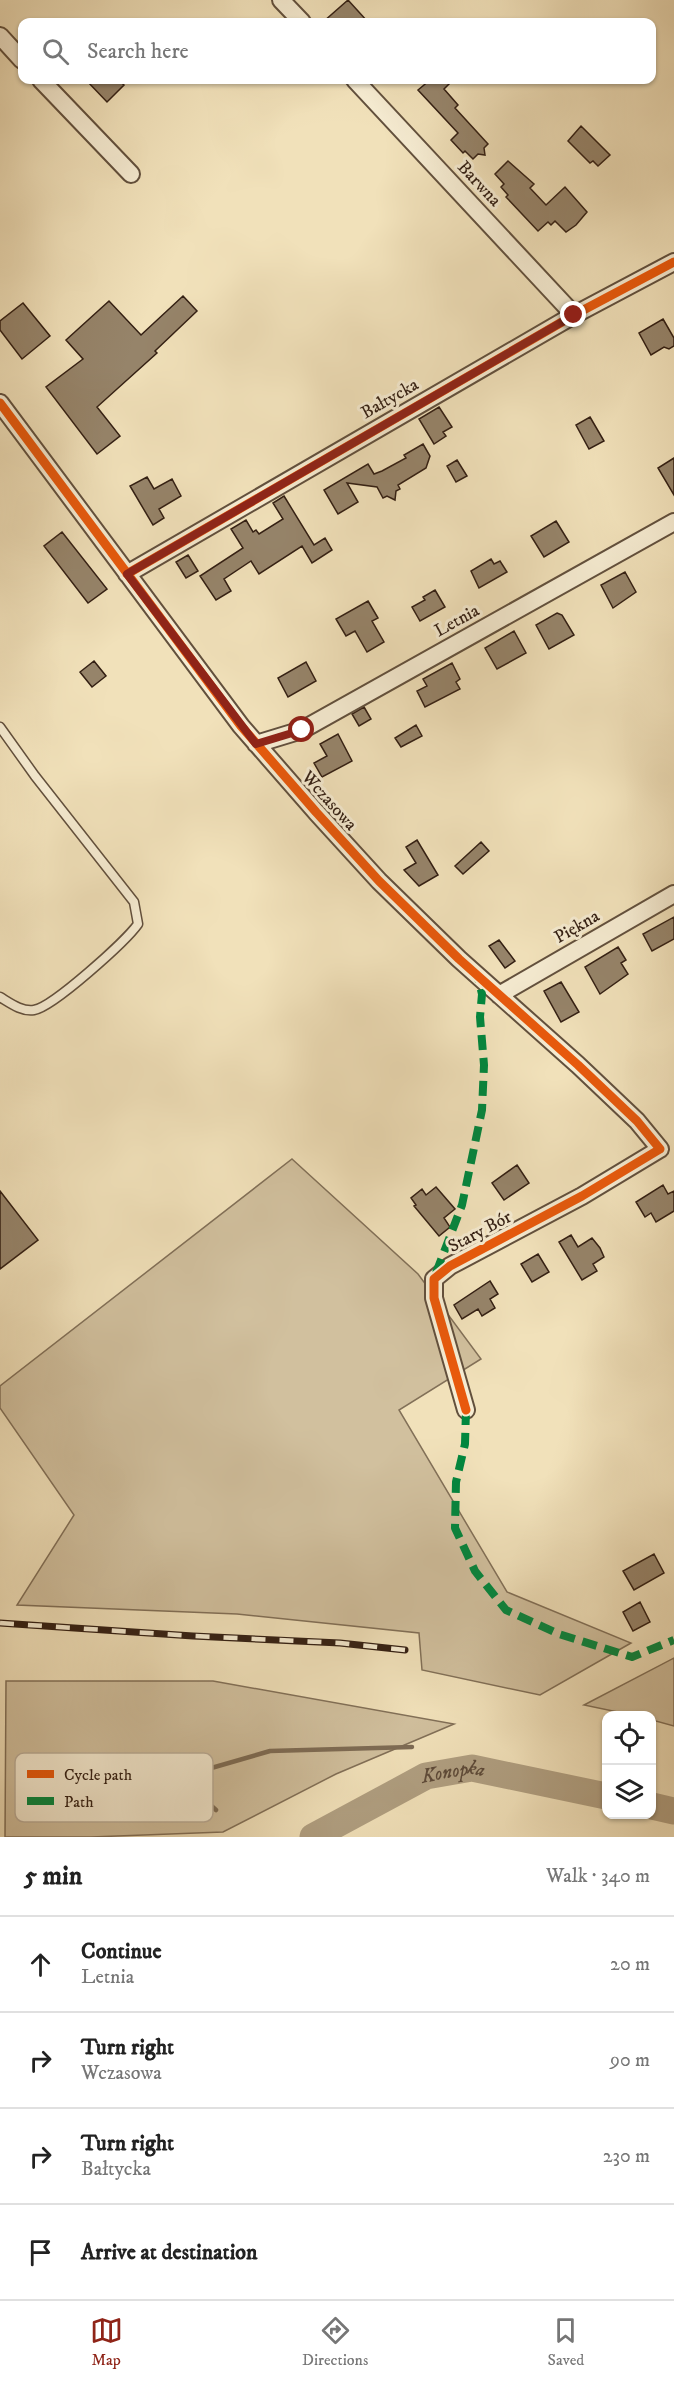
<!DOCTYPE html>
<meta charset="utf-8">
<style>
body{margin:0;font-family:"IM FELL DW Pica",serif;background:#f6f6f6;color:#222}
.controls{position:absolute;right:18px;bottom:18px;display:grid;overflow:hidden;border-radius:12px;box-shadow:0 2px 4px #0004}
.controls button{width:54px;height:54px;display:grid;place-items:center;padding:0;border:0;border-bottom:2px solid #e0e0e0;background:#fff;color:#222;font:30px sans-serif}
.stop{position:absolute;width:18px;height:18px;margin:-14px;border:4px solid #8f2418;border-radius:50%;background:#fff}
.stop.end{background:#8f2418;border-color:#fff;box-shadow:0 2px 6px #0008}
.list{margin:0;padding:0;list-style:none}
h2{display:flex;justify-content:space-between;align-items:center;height:78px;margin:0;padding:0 24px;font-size:26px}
h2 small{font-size:20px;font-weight:400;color:#767676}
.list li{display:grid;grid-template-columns:39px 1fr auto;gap:18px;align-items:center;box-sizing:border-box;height:96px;padding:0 24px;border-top:2px solid #e0e0e0}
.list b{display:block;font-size:22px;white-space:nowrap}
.list p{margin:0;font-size:20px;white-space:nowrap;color:#767676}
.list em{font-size:20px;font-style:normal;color:#767676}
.icon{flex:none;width:33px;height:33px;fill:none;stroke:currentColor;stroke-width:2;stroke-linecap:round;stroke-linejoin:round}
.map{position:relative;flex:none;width:674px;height:1837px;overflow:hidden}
.search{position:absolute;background:#fff;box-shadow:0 2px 4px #0004;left:18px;right:18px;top:18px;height:66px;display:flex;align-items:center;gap:15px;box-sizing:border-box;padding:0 21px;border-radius:12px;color:#767676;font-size:22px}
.sheet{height:462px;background:#fff}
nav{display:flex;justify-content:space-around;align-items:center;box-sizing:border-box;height:84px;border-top:2px solid #e0e0e0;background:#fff;font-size:16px;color:#767676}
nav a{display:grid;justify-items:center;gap:3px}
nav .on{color:#8f2418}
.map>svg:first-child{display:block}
.green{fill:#d1c09e;stroke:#827058;stroke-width:1.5}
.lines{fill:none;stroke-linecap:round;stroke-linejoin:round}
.stream{stroke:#7e6c55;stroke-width:4.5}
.river{stroke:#b09f81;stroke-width:27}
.building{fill:#96846a;stroke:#331f13;stroke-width:1.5}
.service-casing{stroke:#62503d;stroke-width:11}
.minor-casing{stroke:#62503d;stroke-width:20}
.service{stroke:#f6ecd2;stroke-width:8}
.minor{stroke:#f6ecd2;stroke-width:16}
.rail-casing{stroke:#331f13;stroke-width:7}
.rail{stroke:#f6ecd2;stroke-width:4.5;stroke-dasharray:14;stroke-linecap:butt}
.quiet{stroke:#00873e;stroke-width:8;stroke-dasharray:15 8;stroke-linecap:butt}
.cycleway-casing{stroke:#f6ecd2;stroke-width:13}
.cycleway{stroke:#e8590c;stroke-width:9}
.route{stroke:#8f2418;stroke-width:8}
.labels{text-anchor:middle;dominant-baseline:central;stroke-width:6;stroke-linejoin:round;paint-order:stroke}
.street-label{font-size:18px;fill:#331f13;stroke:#f6ecd2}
.water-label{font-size:20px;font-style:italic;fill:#5f4c3a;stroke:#f6ecd2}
.key{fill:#f6ecd2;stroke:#bcae99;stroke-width:1.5}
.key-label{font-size:16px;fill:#331f13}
</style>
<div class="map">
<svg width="674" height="1837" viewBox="0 0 674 1837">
<rect width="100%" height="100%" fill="#f1e1ba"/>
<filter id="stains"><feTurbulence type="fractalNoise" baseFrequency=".00333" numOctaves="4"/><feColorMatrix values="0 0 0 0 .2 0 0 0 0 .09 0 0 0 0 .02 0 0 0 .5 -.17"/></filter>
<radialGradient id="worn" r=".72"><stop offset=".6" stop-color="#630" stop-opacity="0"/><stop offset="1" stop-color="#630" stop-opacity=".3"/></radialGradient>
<path class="green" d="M292 1159 418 1274 481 1359 399 1410 507 1592 631 1643 540 1695 422 1670 419 1633 237 1614 17 1605 74 1515 0 1408V1386Z
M674 1658V1726L652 1720V1716L632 1715 584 1705Z
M6 1681H213L454 1724 336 1774 223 1832 91 1837H5Z"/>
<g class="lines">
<path class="stream" d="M216 1810 195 1791 201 1771 270 1751 412 1747"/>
<g class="river">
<path d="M652 1806 674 1811"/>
<path id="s1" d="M313 1837 426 1776 472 1768 606 1796"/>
</g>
</g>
<path class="building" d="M348 0 368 22H323Z
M86 80H118L124 85 107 102Z
M430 80H453L444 89 458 105 455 108 488 144 484 148 485 155 478 154 473 159 465 151 463 153 451 140 458 133 418 90Z
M581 126 610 155 598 166 593 161 590 163 568 141Z
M508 161 534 184 530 188 546 205 565 187 587 212 576 225 566 232 555 221 551 225 548 222 538 231 506 197 508 195 501 187 504 184 495 174Z
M183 296 197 311 155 351 157 353 97 407 120 436 97 454 46 387 83 359 66 340 109 301 141 335Z
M23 303 50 336 22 359 0 330V321Z
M663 319 674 338V346L669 349 664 347 651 355 639 333Z
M439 407 452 427 443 432 446 436 434 444 419 419Z
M590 417 604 441 589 449 576 425Z
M423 444 430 456 426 468 398 485 400 489 396 491 395 500 387 496 383 498 377 487 347 483 358 502 338 514 324 490 368 464 374 474 382 471 406 458 404 455Z
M674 458V495L658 468Z
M457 460 467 476 456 482 447 466Z
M147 477 154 489 172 479 181 496 159 509 164 518 153 525 130 486Z
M284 496 314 545 325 538 332 550 312 563 302 546 259 574 251 561 224 579 231 591 216 600 200 576 243 548 231 529 246 520 253 532 256 530 259 534 283 519 273 503Z
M556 521 569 542 544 557 531 536Z
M62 532 107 589 88 603 44 546Z
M188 555 198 571 186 578 176 562Z
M491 559 494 564 500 561 507 572 479 588 471 571Z
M625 572 636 592 613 608 601 585Z
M435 590 445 607 420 621 412 607 425 600 423 597Z
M368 601 378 618 372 621 384 642 367 652 355 631 346 636 336 619Z
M557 613 562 615 574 635 549 649 536 625Z
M514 631 526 653 497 669 485 648Z
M94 661 106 676 92 687 80 672Z
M306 662 316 681 288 697 278 678Z
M452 663 460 679 456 682 460 689 425 707 417 691 427 686 423 679Z
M364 707 371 719 359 726 352 714Z
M416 725 422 736 401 747 395 738Z
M338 734 352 761 322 777 314 763 327 756 320 744Z
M417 840 438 875 419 886 404 870 416 863 406 847Z
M481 842 489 851 463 874 455 866Z
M674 917V939L652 951 643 934Z
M499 940 515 961 505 968 489 946Z
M618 947 626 960 621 963 628 974 600 994 585 967Z
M561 982 579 1012 561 1022 544 991Z
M517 1165 529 1183 504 1200 492 1183Z
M663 1185 668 1194 674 1191V1211L656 1222 651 1213 645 1217 636 1202Z
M436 1187 455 1209 444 1218 450 1227 439 1236 414 1206 416 1205 411 1198 422 1189 426 1195Z
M0 1191 38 1240 0 1269Z
M571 1235 578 1247 592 1238 600 1248 604 1257 593 1264 597 1271 582 1280 559 1242Z
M538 1254 549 1272 532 1282 521 1264Z
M490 1281 498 1294 490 1299 495 1308 482 1316 478 1309 462 1319 454 1305Z
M654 1554 664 1573 634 1590 623 1571Z
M640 1602 650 1622 633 1631 623 1612Z"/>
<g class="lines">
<g class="service-casing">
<path id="service" d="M0 727 35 776 134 902 138 924C126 941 53 1007 34 1010 22 1012 10 1003 0 997"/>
</g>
<g class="minor-casing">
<path id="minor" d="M281 0 302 22
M0 36 22 60
M41 80 131 174
M355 80 574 315
M0 403 241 726 316 812 379 881 459 959 578 1065 637 1121 660 1149 582 1196 450 1266 434 1279V1298L466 1410
M127 574 574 315 674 262
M256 744 302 730 674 522
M499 995 674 894"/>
</g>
<use href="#service" class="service"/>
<use href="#minor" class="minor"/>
<g class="rail-casing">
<path id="rail" d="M0 1623 193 1636 340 1643 405 1650"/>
</g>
<use href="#rail" class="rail"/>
<path class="quiet" d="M436 1273 462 1205 482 1110 484 1065 480 1017 482 994 478 978
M466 1410 465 1444 456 1482 455 1528 475 1571 506 1610 559 1634 632 1657 674 1640"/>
<g class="cycleway-casing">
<path id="cycleway" d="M0 403 241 726 316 812 379 881 459 959 578 1065 637 1121 660 1149 582 1196 450 1266 434 1279V1298L466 1410
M127 574 574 315 674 262"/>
</g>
<use href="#cycleway" class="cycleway"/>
</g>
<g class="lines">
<path class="route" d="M302 730 256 744 127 574 574 315"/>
</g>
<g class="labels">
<g class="street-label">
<text transform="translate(479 184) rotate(47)">Barwna</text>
<text transform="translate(390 399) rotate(-30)">Bałtycka</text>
<text transform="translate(457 621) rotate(-29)">Letnia</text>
<text transform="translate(329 801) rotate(48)">Wczasowa</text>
<text transform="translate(577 927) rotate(-30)">Piękna</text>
<text transform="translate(480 1232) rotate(-28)">Stary Bór</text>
</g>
<g class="water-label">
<text stroke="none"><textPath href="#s1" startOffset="156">Konopka</textPath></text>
</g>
</g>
<rect x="15" y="1753" width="198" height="69" rx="9" class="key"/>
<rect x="27" y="1770" width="27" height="8" fill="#e8590c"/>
<rect x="27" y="1797" width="27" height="8" fill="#00873e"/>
<g class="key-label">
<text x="64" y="1780">Cycle path</text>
<text x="64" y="1807">Path</text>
</g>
<rect width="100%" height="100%" filter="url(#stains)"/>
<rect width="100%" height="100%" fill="url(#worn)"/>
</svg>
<div class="controls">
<button><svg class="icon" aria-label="locate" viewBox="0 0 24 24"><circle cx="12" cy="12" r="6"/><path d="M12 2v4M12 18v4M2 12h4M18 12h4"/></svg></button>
<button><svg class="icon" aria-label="layers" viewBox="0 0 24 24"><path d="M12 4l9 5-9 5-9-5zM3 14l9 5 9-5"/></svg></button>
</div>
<div class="stop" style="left:302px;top:730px"></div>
<div class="stop end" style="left:574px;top:315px"></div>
<div class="search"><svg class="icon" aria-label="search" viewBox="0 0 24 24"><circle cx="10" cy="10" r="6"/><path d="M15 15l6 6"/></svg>Search here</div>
</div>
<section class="sheet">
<h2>5 min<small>Walk · 340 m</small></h2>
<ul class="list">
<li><svg class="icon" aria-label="ahead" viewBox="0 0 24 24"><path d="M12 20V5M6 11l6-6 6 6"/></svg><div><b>Continue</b><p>Letnia</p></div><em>20 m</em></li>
<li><svg class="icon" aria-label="right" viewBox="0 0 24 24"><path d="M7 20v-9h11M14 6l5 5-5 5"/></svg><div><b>Turn right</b><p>Wczasowa</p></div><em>90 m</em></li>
<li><svg class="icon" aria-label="right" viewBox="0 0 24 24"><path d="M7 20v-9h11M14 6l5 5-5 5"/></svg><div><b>Turn right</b><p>Bałtycka</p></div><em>230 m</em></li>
<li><svg class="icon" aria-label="arrive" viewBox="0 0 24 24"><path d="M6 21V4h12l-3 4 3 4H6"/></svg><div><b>Arrive at destination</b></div></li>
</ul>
</section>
<nav>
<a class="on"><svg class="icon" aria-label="map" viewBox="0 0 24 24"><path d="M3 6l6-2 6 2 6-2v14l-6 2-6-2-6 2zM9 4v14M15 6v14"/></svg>Map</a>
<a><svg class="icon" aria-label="directions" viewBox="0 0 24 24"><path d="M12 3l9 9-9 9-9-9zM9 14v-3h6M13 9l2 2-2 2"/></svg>Directions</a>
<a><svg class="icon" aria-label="saved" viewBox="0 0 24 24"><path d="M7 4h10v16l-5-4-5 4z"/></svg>Saved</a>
</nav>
